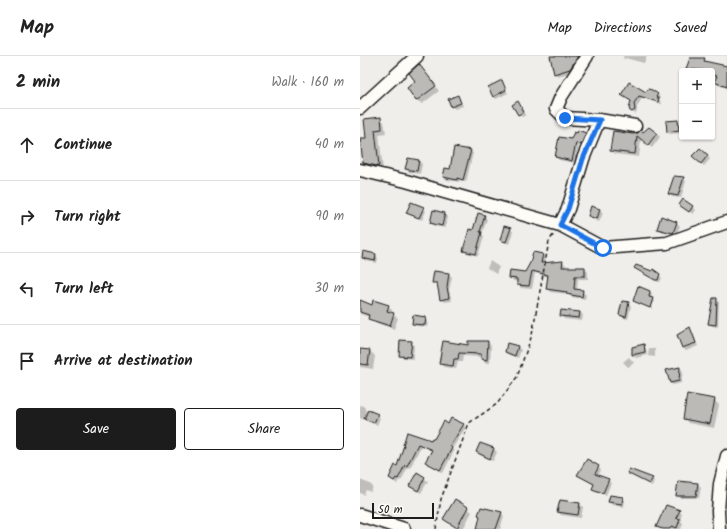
<!DOCTYPE html>
<meta charset="utf-8">
<style>
body{margin:0;font-family:Kalam,sans-serif;background:#f2f2f2;color:#222}
.controls{position:absolute;right:12px;top:12px;display:grid;overflow:hidden;border-radius:4px;box-shadow:0 1px 3px #0004}
.controls button{width:36px;height:36px;display:grid;place-items:center;padding:0;border:0;border-bottom:1px solid #e0e0e0;background:#fff;color:#222;font:20px sans-serif}
.scale{position:absolute;left:12px;bottom:10px;width:62px;box-sizing:border-box;padding-left:4px;border:2px solid #1c1c1c;border-top:0;font-size:11px;line-height:14px;white-space:nowrap;color:#1c1c1c;-webkit-text-stroke:3px #fdfcf7;paint-order:stroke}
.stop{position:absolute;width:12px;height:12px;margin:-9px;border:3px solid #1a73e8;border-radius:50%;background:#fff}
.stop.end{background:#1a73e8;border-color:#fff;box-shadow:0 1px 4px #0008}
.list{margin:0;padding:0;list-style:none}
h2{display:flex;justify-content:space-between;align-items:center;height:52px;margin:0;padding:0 16px;font-size:17px}
h2 small{font-size:13px;font-weight:400;color:#767676}
.list li{display:grid;grid-template-columns:26px 1fr auto;gap:12px;align-items:center;box-sizing:border-box;height:72px;padding:0 16px;border-top:1px solid #e0e0e0}
.list b{display:block;font-size:15px;white-space:nowrap}
.list em{font-size:13px;font-style:normal;color:#767676}
.actions{display:flex;gap:8px;padding:12px 16px}
.actions a{flex:1;padding:9px 0;border:1px solid #1c1c1c;border-radius:4px;text-align:center;font-size:14px;color:#1c1c1c}
.actions .main{background:#1c1c1c;color:#fff}
.icon{flex:none;width:22px;height:22px;fill:none;stroke:currentColor;stroke-width:2;stroke-linecap:round;stroke-linejoin:round}
.map{position:relative;flex:none;width:367px;height:473px;overflow:hidden}
header{display:flex;align-items:center;gap:24px;box-sizing:border-box;height:56px;padding:0 20px;background:#fff;border-bottom:1px solid #e0e0e0}
header strong{font-size:19px}
nav{display:flex;gap:22px;margin-inline-start:auto;font-size:14px}
main{display:flex}
aside{flex:1;background:#fff}
.map>svg:first-child{display:block}
.shadow{fill:#0003}
.building{fill:#bbbab6;stroke:#1c1c1c}
.lines{fill:none;stroke-linecap:round;stroke-linejoin:round}
.minor-casing{stroke:#1c1c1c;stroke-width:15}
.path{stroke:#1c1c1c;stroke-width:1.5;stroke-dasharray:4 3;stroke-linecap:butt}
.minor{stroke:#fdfcf7;stroke-width:12}
.route{stroke:#1a73e8;stroke-width:5}
</style>
<header>
<strong>Map</strong>
<nav><a>Map</a><a>Directions</a><a>Saved</a></nav>
</header>
<main>
<aside>
<h2>2 min<small>Walk · 160 m</small></h2>
<ul class="list">
<li><svg class="icon" aria-label="ahead" viewBox="0 0 24 24"><path d="M12 20V5M6 11l6-6 6 6"/></svg><div><b>Continue</b></div><em>40 m</em></li>
<li><svg class="icon" aria-label="right" viewBox="0 0 24 24"><path d="M7 20v-9h11M14 6l5 5-5 5"/></svg><div><b>Turn right</b></div><em>90 m</em></li>
<li><svg class="icon" aria-label="left" viewBox="0 0 24 24"><path d="M17 20v-9H6M10 6l-5 5 5 5"/></svg><div><b>Turn left</b></div><em>30 m</em></li>
<li><svg class="icon" aria-label="arrive" viewBox="0 0 24 24"><path d="M6 21V4h12l-3 4 3 4H6"/></svg><div><b>Arrive at destination</b></div></li>
</ul>
<div class="actions"><a class="main">Save</a><a>Share</a></div>
</aside>
<div class="map">
<svg width="367" height="473" viewBox="0 0 367 473">
<rect width="100%" height="100%" fill="#f0eeea"/>
<filter id="ink" filterUnits="userSpaceOnUse"><feTurbulence type="fractalNoise" baseFrequency=".025" numOctaves="2"/><feDisplacementMap in="SourceGraphic" scale="8" xChannelSelector="R" yChannelSelector="G"/><feConvolveMatrix kernelMatrix="1 2 1 2 8 2 1 2 1" color-interpolation-filters="sRGB"/></filter>
<g filter="url(#ink)">
<path class="shadow" d="M190 0H204L208 3 218 1 220 3 213 16 198 20 195 17Z
M263 0H287L284 7 265 2V4L263 1Z
M367 0V32L358 29 356 26 357 22 352 19V15H329L327 13 331 3H344L347 6 366 10Z
M59 9 79 35 62 48 57 44V25Z
M141 25 148 37 136 43 133 40Z
M262 39H297L300 41 299 44 301 47V48L282 42 277 51V56L275 58 270 53 272 46Z
M97 40 100 43 103 50 95 53 92 50Z
M158 46 166 59 162 61 154 49Z
M20 62 24 66 26 77 19 78 23 114 8 111 4 107 7 82Z
M318 65 321 68V77L310 78 308 75Z
M296 77 300 81 292 92 281 83 279 101 255 98 251 94 273 79Z
M225 78 228 81 224 91 219 89 215 107 199 104 196 101 211 85Z
M340 93 350 103 344 110 334 100Z
M110 95 113 97 106 126 100 124 99 126 87 124 84 121Z
M48 103 59 105 62 108 60 118 49 116 46 113Z
M323 122 326 125 321 142 312 141 309 138Z
M323 145 336 154 333 158 320 149Z
M63 152 66 155 62 164 50 159 48 157Z
M240 154 243 157 239 166 232 163 229 160Z
M85 158 88 161 85 172 74 170 71 167Z
M124 160 127 163 122 178 124 180 118 200 107 197 104 194 114 175Z
M302 161 317 167 320 170 316 179 301 175 298 172Z
M151 173 153 176 149 188 144 186 141 183Z
M16 199 18 202 17 207 6 205 3 202Z
M182 199 186 203 184 208 202 206 206 209 205 212H224L228 216V223H218L217 234 222 235 226 239 225 243 211 241 208 238 190 236 187 232 188 221 175 217 172 233 161 232 158 228V226L154 225 150 222 165 218Z
M130 205 139 211 136 218 127 212Z
M278 214 292 216 293 214 302 222 300 226H298Z
M89 218 92 221 89 234 92 245 84 246 81 243 78 229 74 226Z
M279 231 292 237 291 242 294 245 292 253 274 245Z
M356 243 359 246 358 271 352 270 349 268Z
M0 245 13 250H28L32 254 31 257 38 262 34 273 13 266 9 261 0 258Z
M268 247 271 250 268 263 263 262 260 259Z
M220 256 223 259 222 265 204 263 201 260Z
M65 262 68 265 67 271 56 270 53 267Z
M329 272 332 275 338 290 326 295 323 292 319 280Z
M51 286 54 289 53 303 43 302 40 299Z
M128 286 131 290 130 307H125L122 303V301L103 300 102 306H98L96 313 84 311 80 307 109 291Z
M283 290 286 292 287 299 276 302 273 299Z
M158 291 161 294 158 302 149 299 146 296Z
M289 292 295 293V301L288 300Z
M0 294 10 295 15 300 13 313 0 311Z
M269 301 274 307 268 311 263 306Z
M320 312 323 315 321 327 313 329 310 327Z
M354 344 359 349 354 372 328 367 324 362Z
M0 349 3 350 5 352V354L17 359 20 362 17 369 0 362Z
M88 369H103L106 371 92 393 94 395 83 417 67 406 72 395 61 390 50 412 48 411 41 425 39 424 37 428 30 422 37 412 45 390 75 384Z
M120 388 134 393 137 396 133 405 120 399 117 396Z
M238 411 241 414 238 420 248 424 251 427 246 439 236 436 233 433 235 429 218 419Z
M268 417 292 423 294 425 292 430Z
M57 418 68 425 61 437 50 430Z
M0 424 10 428 13 431 11 436 6 434 4 439 0 437Z
M338 428 341 431 339 442H320L317 439Z
M262 442 265 445 264 451 252 449 250 446Z
M220 448 223 451 221 462 201 459 198 456Z
M107 452 112 456 103 473H98L84 463Z
M319 455 322 458 320 464 323 467 321 473H300L298 471Z
M141 457 144 460 140 473H118Z"/>
<path class="building" d="M190 0H218L210 13 194 18Z
M330 2H345L344 5 367 10V31L354 26 357 20 352 19V15L326 13Z
M59 8 76 30 56 45 47 32 55 25 49 17Z
M142 24 146 34 133 41 128 31Z
M269 26 286 36 288 33 292 34 298 38 296 41 299 43 298 46 279 40 274 47 275 54 272 56 270 55 269 52 271 45 261 39Z
M98 39 101 47 91 51 88 43Z
M158 45 164 56 158 59 152 49Z
M21 61 22 73 15 74 19 110H17L3 107 0 82H6L4 63Z
M318 64 319 74 307 76 306 65Z
M289 71 297 77 288 89 277 80 275 98 250 95 253 75 273 78 278 77 281 74 283 76Z
M218 74 226 77 221 89 216 87 212 105 195 101 199 81 211 83 214 76 217 77Z
M94 91 111 94 103 124 97 122V124L83 121 85 112 90 113Z
M340 92 348 99 341 108 332 100Z
M48 102 59 104 57 115 45 113Z
M314 120 324 121 318 140 308 138Z
M323 143 333 150 329 156 319 149Z
M51 146 64 151 59 162 46 157Z
M231 150 240 153 237 163 228 160Z
M73 154 85 157 82 170 70 167Z
M118 157 125 159 120 176H122L116 198 103 195 109 173 113 174Z
M301 160 317 166 313 177 297 173Z
M144 170 151 172 146 186 140 184Z
M3 195 16 198 15 205 2 202Z
M173 196 183 198 181 207 203 205 202 211H225V220H215L214 233 223 234 222 241 206 238 207 236 186 233 188 219 172 215 169 230 157 229V223L149 222 150 214 165 216 170 207Z
M276 209 292 215 293 213 300 218 298 224H295L274 212Z
M74 215 89 217 87 231 89 242 80 244 77 227H72Z
M278 230 290 235 289 241 293 242 290 252 273 245Z
M353 242H357L356 269 348 268Z
M0 244 12 249 13 244 29 249 27 255 34 257 30 270 8 263 9 259 0 256Z
M262 245 269 246 266 261 259 259Z
M201 254 220 256 219 262 200 260Z
M53 259 66 261 65 269 52 268Z
M330 271 336 287 322 292 317 279Z
M40 284 52 285 50 301 39 300Z
M83 285 108 289V285H128L127 304 121 303V298L99 297 98 303H94L93 310 79 308Z
M147 287 158 290 155 300 145 296Z
M284 288 285 296 272 299V291Z
M0 293 10 294 8 309 0 308Z
M320 311 319 325 310 327 306 314Z
M327 338 355 343 350 368 323 363Z
M8 354 18 358 14 367 4 363Z
M91 362 104 368 90 390 92 392 80 414 65 406 72 394 58 388 47 410 45 409 38 423 36 422 34 425 29 422 35 409 37 410 44 389H43L47 376 71 384 72 382 74 383 84 365 88 368Z
M120 387 134 392 130 403 116 396Z
M227 403 239 410 235 418 249 423 243 437 232 433 234 428 217 419Z
M269 413 293 422 289 428 267 417Z
M57 416 65 421 58 435 49 430Z
M318 425 338 427 336 440H316Z
M250 439 263 441 262 448 248 446Z
M95 443 108 451 97 472 83 463Z
M200 444 220 447 218 459 197 456Z
M306 449 320 454 316 462 320 463 317 472 312 470 310 473H303L296 471Z
M121 451 142 456 136 473H117L120 460 118 459Z"/>
<g class="lines">
<g class="minor-casing">
<path id="minor" d="M227 0 201 41 196 53 205 62 239 64 275 70
M0 52 57 0
M0 114 46 125 200 169 243 192 307 187 367 166
M200 169 208 153 223 103 239 64
M0 459 44 473
M359 473 358 455 360 428 367 400"/>
</g>
<path class="path" d="M76 473 81 443 109 367 137 348 157 321 172 279 189 185 194 178"/>
<use href="#minor" class="minor"/>
</g>
</g>
<g class="lines" filter="url(#ink)">
<path class="route" d="M205 62 240 64 223 103 208 153 200 169 243 192"/>
</g>
</svg>
<div class="controls">
<button>+</button>
<button>−</button>
</div>
<div class="scale">50 m</div>
<div class="stop" style="left:243px;top:192px"></div>
<div class="stop end" style="left:205px;top:62px"></div>
</div>
</main>
